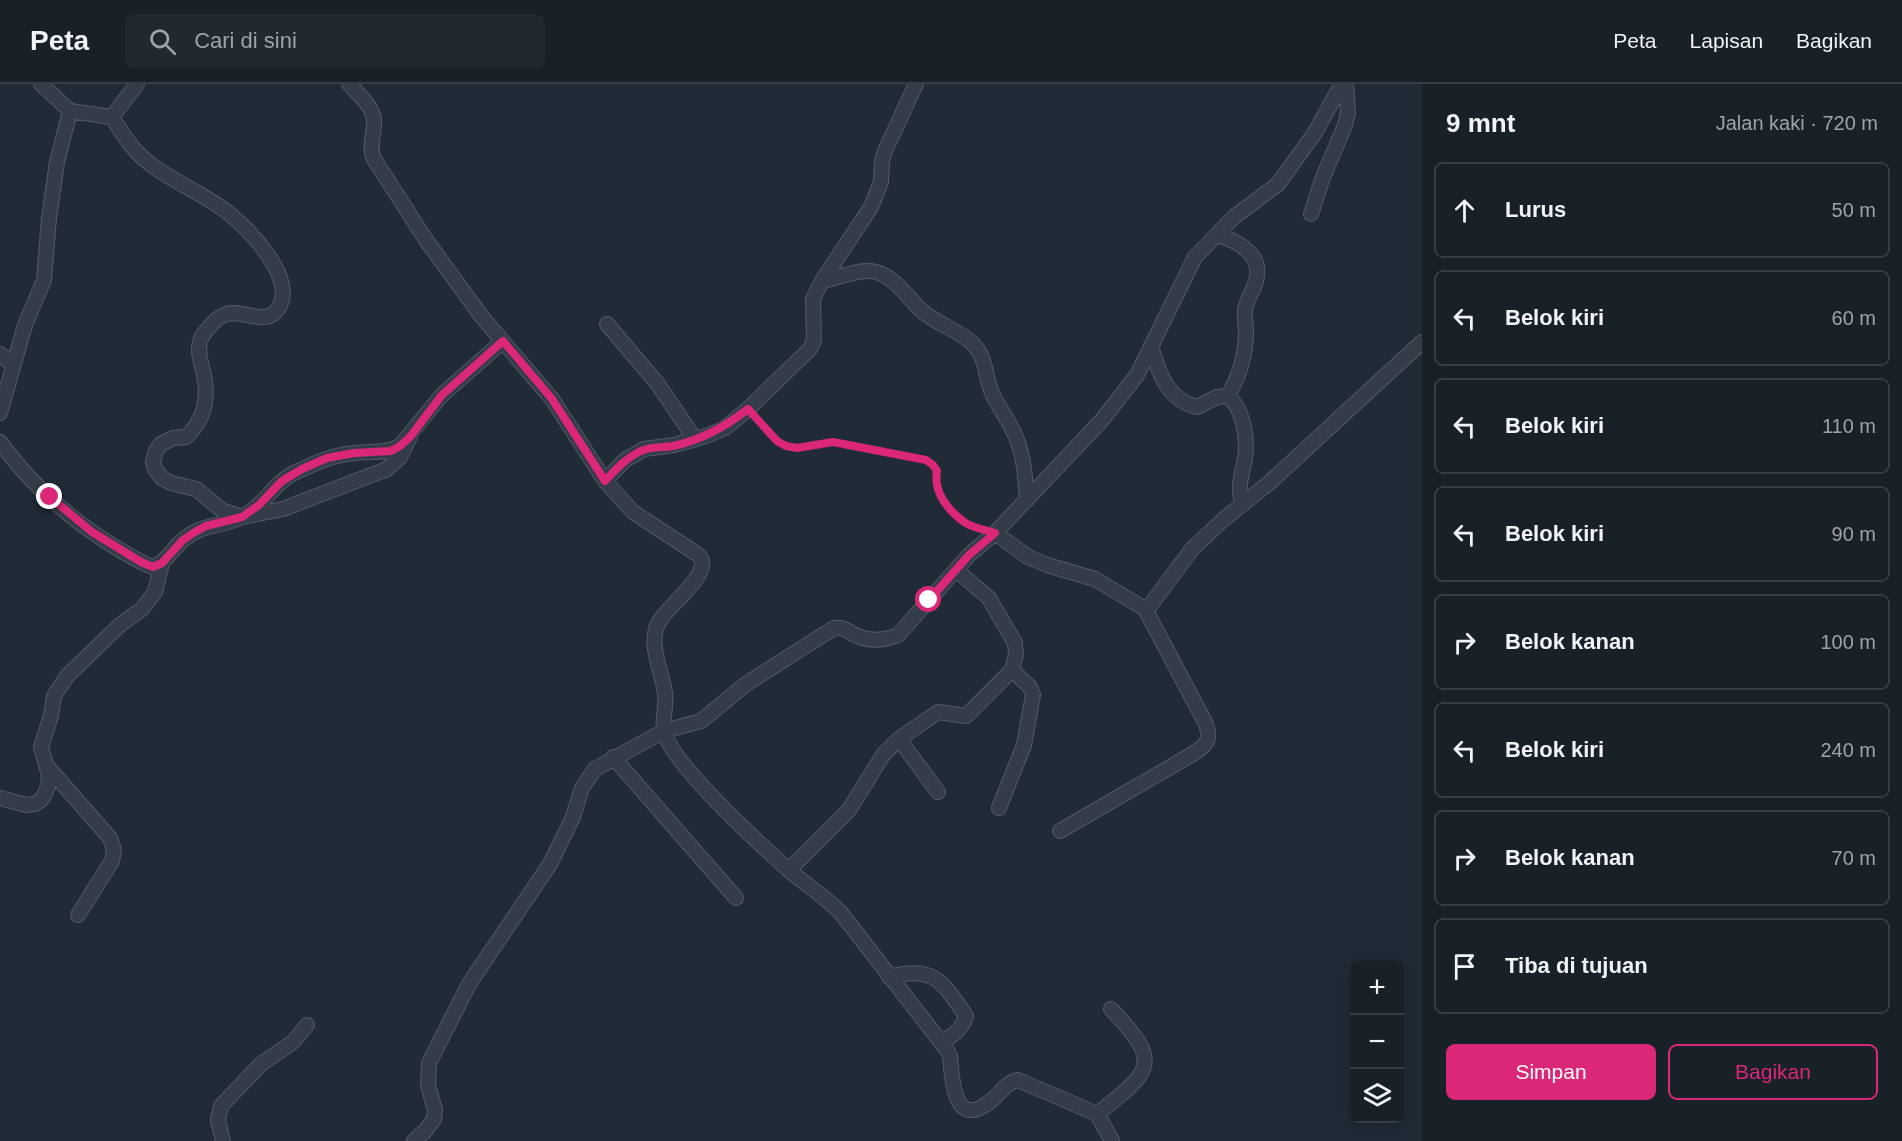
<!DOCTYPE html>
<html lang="id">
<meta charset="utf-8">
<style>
body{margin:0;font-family:Helvetica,sans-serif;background:#212830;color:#f1f3f6}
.controls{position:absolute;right:18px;bottom:18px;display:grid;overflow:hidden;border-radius:9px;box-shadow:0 3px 15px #0003}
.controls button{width:54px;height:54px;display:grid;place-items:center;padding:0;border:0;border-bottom:2px solid #363e45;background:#182028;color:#f1f3f6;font:30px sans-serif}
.stop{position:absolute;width:18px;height:18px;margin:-14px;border:4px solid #db2777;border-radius:50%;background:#fff}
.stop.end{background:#db2777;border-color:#fff;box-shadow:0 2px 6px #0008}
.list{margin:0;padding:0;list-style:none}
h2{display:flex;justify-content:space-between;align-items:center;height:78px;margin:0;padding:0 24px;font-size:26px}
h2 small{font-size:20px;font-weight:400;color:#9fa3a8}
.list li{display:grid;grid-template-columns:39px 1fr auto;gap:18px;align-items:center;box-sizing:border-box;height:96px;margin:0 12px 12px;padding:0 12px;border:2px solid #363e45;border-radius:9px}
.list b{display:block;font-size:22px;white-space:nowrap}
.list em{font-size:20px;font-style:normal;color:#9fa3a8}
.actions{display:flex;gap:12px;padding:18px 24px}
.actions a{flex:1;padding:14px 0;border:2px solid #db2777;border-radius:9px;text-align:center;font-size:21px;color:#db2777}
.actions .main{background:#db2777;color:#fff}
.icon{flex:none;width:33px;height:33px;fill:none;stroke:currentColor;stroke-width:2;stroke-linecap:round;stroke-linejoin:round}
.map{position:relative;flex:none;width:1422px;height:1057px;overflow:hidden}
header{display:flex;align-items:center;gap:36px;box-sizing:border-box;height:84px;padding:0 30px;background:#182028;border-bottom:2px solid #363e45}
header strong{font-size:28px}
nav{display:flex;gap:33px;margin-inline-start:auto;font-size:21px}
.search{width:420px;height:54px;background:#212830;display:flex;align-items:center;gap:15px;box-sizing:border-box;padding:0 21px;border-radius:9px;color:#9fa3a8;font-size:22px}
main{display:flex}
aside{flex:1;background:#182028}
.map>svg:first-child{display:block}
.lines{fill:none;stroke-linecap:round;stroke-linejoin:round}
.minor-casing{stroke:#515b65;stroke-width:16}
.path{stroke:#405455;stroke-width:2;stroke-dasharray:4.5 4.5;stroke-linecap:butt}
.minor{stroke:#343d47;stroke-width:14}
.route{stroke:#db2777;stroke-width:8}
</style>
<header>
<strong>Peta</strong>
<div class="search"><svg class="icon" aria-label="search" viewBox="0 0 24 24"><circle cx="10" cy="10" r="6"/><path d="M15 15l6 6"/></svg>Cari di sini</div>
<nav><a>Peta</a><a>Lapisan</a><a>Bagikan</a></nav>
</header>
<main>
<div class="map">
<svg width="1422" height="1057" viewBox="0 0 1422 1057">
<rect width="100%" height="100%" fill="#202b36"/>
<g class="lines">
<g class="minor-casing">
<path id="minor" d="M41 0 70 27 112 33
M137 0 112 33C124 52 134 69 153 82 176 99 203 110 226 127 249 145 298 195 278 225 266 243 243 225 227 230 218 232 208 244 203 251 195 264 201 277 204 291 209 314 204 337 186 353L173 354 161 360 156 367 153 378 155 385 162 394 171 399 196 405 223 427 242 433 283 425 387 385 400 373 410 353
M349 0C358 10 372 21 374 36 375 49 368 62 374 75L426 156 482 233 552 315 605 397
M916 0 885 67 882 77 881 98 871 123 822 197 813 215 814 256 810 265 748 325 725 344 706 352 674 361 644 365 625 376 605 397 633 428 697 470C718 486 667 522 659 538 647 559 662 587 665 609 667 621 662 634 664 646 668 677 764 764 791 788 808 802 825 813 841 829L947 966 950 972C952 993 953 1045 988 1019 999 1012 1004 999 1018 996L1097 1030 1112 1057
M1311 130 1322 96 1345 41 1348 28 1346 0
M1216 151C1237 156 1264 171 1256 197 1253 208 1246 216 1245 227 1244 234 1246 240 1246 246 1246 271 1240 290 1228 312
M822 197C838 194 860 184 876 188 895 193 908 214 921 226 936 240 957 245 972 259 987 273 984 290 992 309 997 321 1006 332 1012 345 1024 367 1025 391 1027 416
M607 240 657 299 695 355
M1152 265C1159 290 1168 316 1197 323L1217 313 1228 312C1242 324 1246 347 1246 365 1245 385 1235 400 1243 420
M0 270 13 281
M0 329 25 241 44 196 49 134 57 78 70 27
M0 358C31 401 74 439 120 466 130 472 141 479 153 483 167 478 172 465 183 456 202 439 223 443 242 433 257 426 268 410 280 399 286 393 295 388 303 385 319 377 337 370 356 369 371 367 386 370 400 362L442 311 503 257
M995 449 1102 336 1137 291 1195 173 1234 133 1278 100 1314 50 1342 0
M956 486 989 514 997 528 1015 559 1016 571 1012 586 1030 603 1033 611 1024 661 999 724
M899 655 938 708
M613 673 736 814
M46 681 110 754 114 766 112 777 78 831
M0 714 26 721 35 720 43 714 48 702 49 691 41 663 51 632 54 612 67 592 121 540 142 525 155 508 162 479
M1060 747 1191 671C1206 661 1212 658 1206 640L1145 525
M789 786 849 726 883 671 899 655 938 628 966 632 1012 586
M889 893C934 881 942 897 966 932 963 945 953 951 942 958
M1097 1030C1152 987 1163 979 1111 925
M223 1057 218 1036 221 1022 261 980 293 958 307 941
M414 1057 426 1046 434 1035 435 1026 428 1001 429 979 469 900 550 780 573 733 582 704 595 685 664 647 701 637 746 600 834 544C843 543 846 546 853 550 869 558 881 557 898 551L969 471 995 449 1028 473 1047 481 1095 495 1145 525 1149 523 1192 465 1224 435 1269 399 1422 258"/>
</g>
<path class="path" d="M756 334 777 357 786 362 797 364 833 358 926 376 937 387C936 392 934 397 936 402 941 420 963 440 981 445"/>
<use href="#minor" class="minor"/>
</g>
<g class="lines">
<path class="route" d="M50 413 92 448 141 478 153 483 162 479 183 456 195 448 206 442 242 433 259 421 282 397 302 385 327 374 354 369 391 367 400 362 410 353 442 311 503 257 552 315 605 397C616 385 626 374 641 367 650 362 663 364 673 362 702 356 725 343 748 325L777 357 786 362 797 364 833 358 926 376 933 381 937 387C933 408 948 426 964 438 973 444 985 446 995 449L969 471 929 516"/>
</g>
</svg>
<div class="controls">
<button>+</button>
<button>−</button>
<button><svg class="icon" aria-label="layers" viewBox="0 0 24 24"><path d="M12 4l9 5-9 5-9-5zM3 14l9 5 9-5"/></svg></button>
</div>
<div class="stop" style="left:929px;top:516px"></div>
<div class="stop end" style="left:50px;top:413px"></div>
</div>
<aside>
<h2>9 mnt<small>Jalan kaki · 720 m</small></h2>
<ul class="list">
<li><svg class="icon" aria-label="ahead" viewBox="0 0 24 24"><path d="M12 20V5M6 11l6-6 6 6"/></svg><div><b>Lurus</b></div><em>50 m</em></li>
<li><svg class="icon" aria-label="left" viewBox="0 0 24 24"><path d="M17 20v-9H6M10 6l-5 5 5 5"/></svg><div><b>Belok kiri</b></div><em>60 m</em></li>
<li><svg class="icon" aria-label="left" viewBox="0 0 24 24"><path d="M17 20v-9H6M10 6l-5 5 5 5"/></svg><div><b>Belok kiri</b></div><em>110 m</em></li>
<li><svg class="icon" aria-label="left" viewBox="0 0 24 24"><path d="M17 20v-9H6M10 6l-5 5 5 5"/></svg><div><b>Belok kiri</b></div><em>90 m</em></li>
<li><svg class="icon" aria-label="right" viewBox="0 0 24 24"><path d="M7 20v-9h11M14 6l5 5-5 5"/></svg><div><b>Belok kanan</b></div><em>100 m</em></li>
<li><svg class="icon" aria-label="left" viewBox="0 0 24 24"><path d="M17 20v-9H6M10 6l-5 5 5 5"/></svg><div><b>Belok kiri</b></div><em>240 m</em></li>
<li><svg class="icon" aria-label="right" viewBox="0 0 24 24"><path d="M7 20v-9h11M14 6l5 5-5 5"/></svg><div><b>Belok kanan</b></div><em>70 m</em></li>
<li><svg class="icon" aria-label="arrive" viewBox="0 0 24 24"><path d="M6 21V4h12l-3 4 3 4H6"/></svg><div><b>Tiba di tujuan</b></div></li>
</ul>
<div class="actions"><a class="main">Simpan</a><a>Bagikan</a></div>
</aside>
</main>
